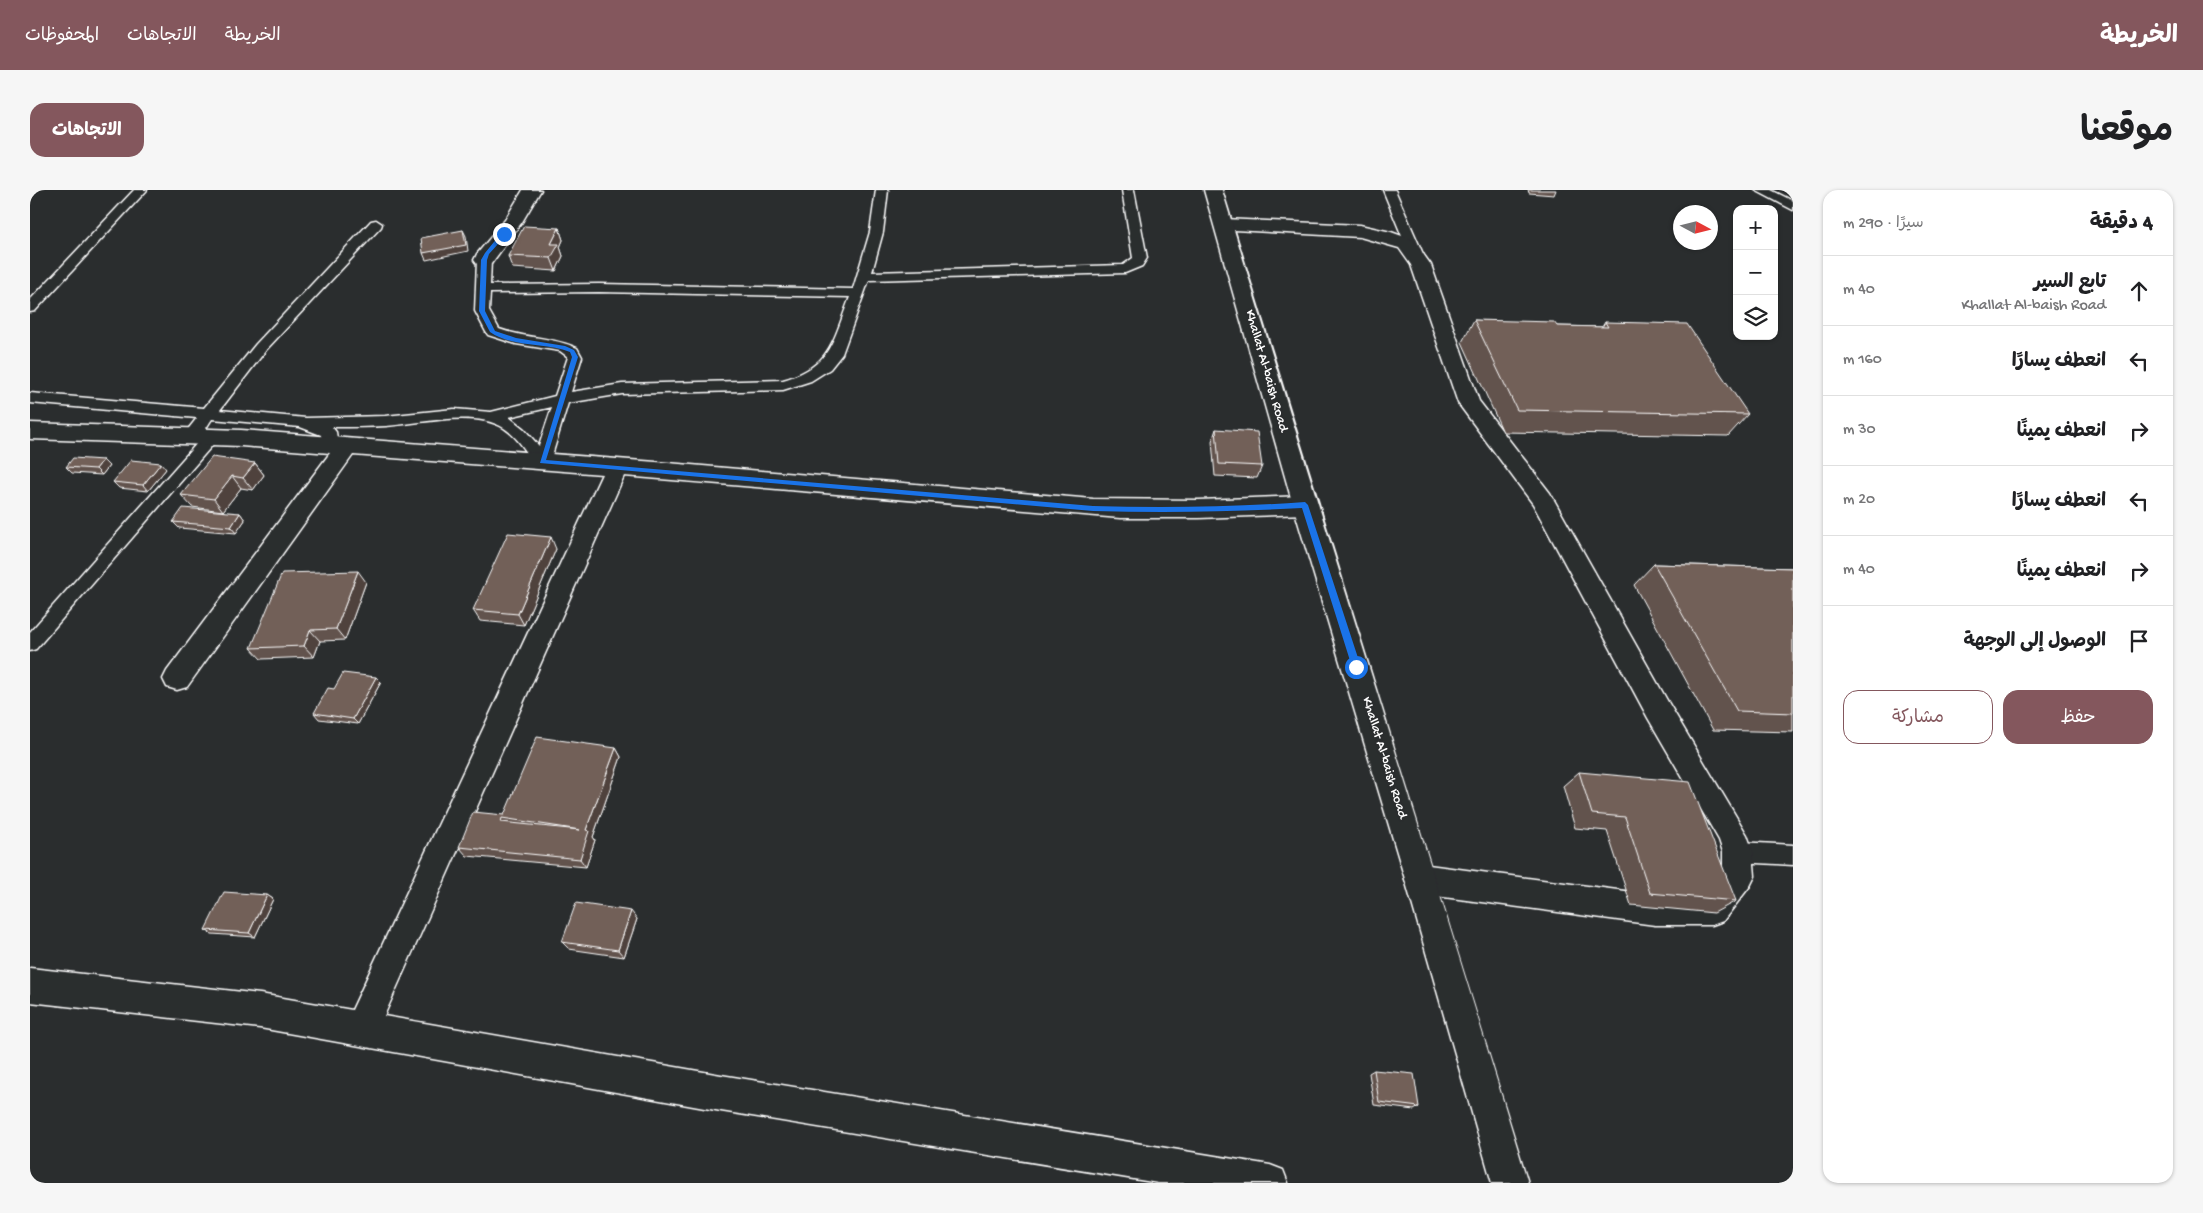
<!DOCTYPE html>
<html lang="ar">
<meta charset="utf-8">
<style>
body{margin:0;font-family:"Gochi Hand","Playpen Sans Arabic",sans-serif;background:#f6f6f6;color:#202124;direction:rtl}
.controls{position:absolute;right:15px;top:15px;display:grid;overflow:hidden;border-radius:10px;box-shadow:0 1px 4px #0004}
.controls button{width:45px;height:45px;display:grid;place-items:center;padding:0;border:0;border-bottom:1px solid #e0e0e0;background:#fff;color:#202124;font:25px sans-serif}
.compass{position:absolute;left:1643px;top:15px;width:45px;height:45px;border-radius:50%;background:#fff;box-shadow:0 1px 4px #0004;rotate:97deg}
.stop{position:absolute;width:15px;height:15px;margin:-11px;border:4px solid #1a73e8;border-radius:50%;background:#fff}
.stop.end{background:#1a73e8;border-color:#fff;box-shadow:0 1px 5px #0008}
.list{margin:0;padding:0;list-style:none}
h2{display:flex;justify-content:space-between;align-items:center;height:65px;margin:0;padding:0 20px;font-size:21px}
h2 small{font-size:16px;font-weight:400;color:#757577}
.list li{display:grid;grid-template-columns:32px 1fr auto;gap:15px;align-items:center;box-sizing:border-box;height:70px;padding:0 20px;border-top:1px solid #e0e0e0}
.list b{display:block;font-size:19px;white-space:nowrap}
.list p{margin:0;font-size:16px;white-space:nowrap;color:#757577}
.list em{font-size:16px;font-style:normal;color:#757577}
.actions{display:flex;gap:10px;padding:15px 20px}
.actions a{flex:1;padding:11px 0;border:1px solid #84575d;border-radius:15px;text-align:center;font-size:18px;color:#84575d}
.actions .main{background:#84575d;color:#fff}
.icon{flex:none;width:28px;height:28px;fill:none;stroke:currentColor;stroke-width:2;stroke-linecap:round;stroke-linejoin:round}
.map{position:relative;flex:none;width:1763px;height:993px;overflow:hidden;direction:ltr;border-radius:15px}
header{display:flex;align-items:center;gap:30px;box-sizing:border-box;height:70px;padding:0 25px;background:#84575d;color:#fff}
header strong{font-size:24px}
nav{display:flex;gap:28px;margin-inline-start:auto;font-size:18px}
.intro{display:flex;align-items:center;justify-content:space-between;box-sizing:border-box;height:120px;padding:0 30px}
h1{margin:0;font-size:35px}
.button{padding:12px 22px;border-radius:15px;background:#84575d;color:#fff;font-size:18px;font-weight:700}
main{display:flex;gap:30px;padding:0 30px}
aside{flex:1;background:#fff;border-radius:15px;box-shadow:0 1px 4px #0004}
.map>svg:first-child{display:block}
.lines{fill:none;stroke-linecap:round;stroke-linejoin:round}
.lane-casing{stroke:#fff;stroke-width:3}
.street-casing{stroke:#fff;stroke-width:3}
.secondary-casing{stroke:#fff;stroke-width:3}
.lane{fill:#2a2d2e;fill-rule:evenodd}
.street{fill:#2a2d2e;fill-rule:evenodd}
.secondary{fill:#2a2d2e;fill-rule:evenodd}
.wall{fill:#62534d;stroke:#fff}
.shaded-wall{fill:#50433e;stroke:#fff}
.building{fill:#726059;stroke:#fff;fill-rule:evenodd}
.route{fill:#1a73e8}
.labels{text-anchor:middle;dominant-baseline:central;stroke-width:4.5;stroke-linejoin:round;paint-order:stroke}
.street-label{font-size:14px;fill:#fff;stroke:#2a2d2e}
</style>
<header>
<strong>الخريطة</strong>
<nav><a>الخريطة</a><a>الاتجاهات</a><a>المحفوظات</a></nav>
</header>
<div class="intro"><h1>موقعنا</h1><a class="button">الاتجاهات</a></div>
<main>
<aside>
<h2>4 دقيقة<small>سيرًا · 290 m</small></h2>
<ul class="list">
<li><svg class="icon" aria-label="ahead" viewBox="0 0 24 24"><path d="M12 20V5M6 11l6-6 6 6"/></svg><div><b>تابع السير</b><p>Khallat Al-baish Road</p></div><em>40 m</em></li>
<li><svg class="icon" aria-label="left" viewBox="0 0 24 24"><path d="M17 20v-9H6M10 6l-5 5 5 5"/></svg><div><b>انعطف يسارًا</b></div><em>160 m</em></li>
<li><svg class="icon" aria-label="right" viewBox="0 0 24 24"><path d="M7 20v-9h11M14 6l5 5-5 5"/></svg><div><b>انعطف يمينًا</b></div><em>30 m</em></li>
<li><svg class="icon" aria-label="left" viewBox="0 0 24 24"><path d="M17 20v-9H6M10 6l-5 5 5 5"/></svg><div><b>انعطف يسارًا</b></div><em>20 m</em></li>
<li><svg class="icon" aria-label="right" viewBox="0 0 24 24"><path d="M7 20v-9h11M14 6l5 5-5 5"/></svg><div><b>انعطف يمينًا</b></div><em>40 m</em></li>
<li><svg class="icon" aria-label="arrive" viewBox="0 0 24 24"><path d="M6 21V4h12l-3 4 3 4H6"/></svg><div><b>الوصول إلى الوجهة</b></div></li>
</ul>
<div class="actions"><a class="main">حفظ</a><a>مشاركة</a></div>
</aside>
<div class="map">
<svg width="1763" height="993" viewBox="0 0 1763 993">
<rect width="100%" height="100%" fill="#2a2d2e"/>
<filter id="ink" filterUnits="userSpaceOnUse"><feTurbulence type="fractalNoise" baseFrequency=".02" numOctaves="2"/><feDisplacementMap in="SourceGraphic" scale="10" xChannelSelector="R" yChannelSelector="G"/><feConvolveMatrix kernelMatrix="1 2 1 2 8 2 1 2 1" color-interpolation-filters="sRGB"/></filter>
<g filter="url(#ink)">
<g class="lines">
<g class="lane-casing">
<path id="lane" d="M104 0H117L5 121 0 122V110Z
M846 0H858L853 42 842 82 1093 75 1103 68 1092 0H1104L1117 68 1112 76 1095 83 839 90 812 164 800 179 781 191 753 200 592 204 538 213 520 272 518 276 512 278 506 276C497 263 488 247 474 238 444 219 389 234 356 236 338 237 320 237 302 237L306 242 308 255 306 259 300 260 294 259 291 245 270 237 182 229C175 239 168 255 155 251L152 247 167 228 0 213V203L174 218 226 154 341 31 346 30 352 34 351 37 236 160 190 220 276 228 355 226 424 219 461 222 525 206 538 167 530 161 486 154 458 145 456 142 445 121 447 70 449 67 454 66 461 70 460 95 569 94 823 99 840 42ZM569 102 820 107C803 150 802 176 753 190L592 194 541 202 552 167 547 158C523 147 494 148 469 139L459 121 460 103ZM522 217 509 256 494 239 479 227Z
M1353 0H1365L1397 73 1395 76H1385L1383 73Z
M1725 0H1741L1763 11V20Z
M181 242 186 243 189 247 186 251 6 459 0 461V442L176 243Z
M1708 652 1763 655V675L1708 672 1701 669 1698 662 1701 655Z"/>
</g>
<g class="street-casing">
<path id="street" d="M493 0H511L492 32 461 74 454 76 447 74 444 70 447 64 475 30Z
M1194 29 1330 35 1361 42 1383 50 1401 75 1449 211 1520 303 1638 512 1717 645 1723 662 1725 686 1720 696 1693 731 1682 735H1625L1391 704 1380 699 1375 689 1380 679 1391 674 1625 705H1674L1693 681V662L1689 650 1618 528 1503 314 1428 213 1381 75 1369 58 1330 47 1187 39 1185 35 1187 31Z
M0 233 211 240 626 272 1063 309 1169 310 1275 306 1284 309 1287 315 1284 321 1275 324 1169 328H1090L594 286 354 826 691 885 1240 975 1253 980 1258 993H1128L691 921 230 838 0 812V778L230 804 322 820 572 284 323 265 157 497 147 500 137 497 133 489 137 481 300 263 211 256 0 249Z"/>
</g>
<g class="secondary-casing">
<path id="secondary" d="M1174 0H1192C1292 332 1398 661 1498 993H1462L1375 689 1263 315Z"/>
</g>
<use href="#lane" class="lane"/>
<use href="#street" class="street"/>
<use href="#secondary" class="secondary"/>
</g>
<path class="wall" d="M1498 0H1526L1524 5 1499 3Z
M529 38 533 50 530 57 533 66 526 81 482 78 478 66Z
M1444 130 1527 136 1572 137 1575 132 1718 224 1698 246 1473 242 1432 152Z
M1186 239 1232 276 1227 288 1185 286 1182 251Z
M73 270 79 276 72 285 42 283 36 277Z
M225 273 234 285 223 300 211 298 193 321 162 317 151 305Z
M136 279 118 301 89 298 83 292Z
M210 323 215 330 206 343 149 338 143 332Z
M526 359 494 435 450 431 443 420Z
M1624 374 1763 378V542L1683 540 1604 395Z
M336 392 315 450 290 451 284 467 231 469 221 458Z
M351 492 328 534 289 529 284 523Z
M586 558 591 567 563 647 565 650 556 677 437 666 429 657 474 625Z
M1549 582 1706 711 1684 723 1601 715 1577 641 1545 638 1533 596Z
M237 705 243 709 225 747 182 744 175 740Z
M607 729 594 767 539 759 532 752Z
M1344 880 1389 917 1384 920 1344 915 1339 883Z"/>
<path class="shaded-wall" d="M529 38 533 50 530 57 533 66 526 81 521 68V54Z
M433 40 436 46 438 61 396 70 393 63Z
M73 270 79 276 72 285 66 279Z
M131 273 136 279 118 301 113 295Z
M225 273 234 285 223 300 213 288Z
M202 286 211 298 193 321 184 309Z
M210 323 215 330 206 343 201 337Z
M521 347 526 359 494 435 488 424Z
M328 381 336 392 315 450 306 439Z
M280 440 290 451 284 467 274 456Z
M346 487 351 492 328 534 323 529Z
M586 558 591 567 563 647 565 650 556 677 550 669 556 640Z
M237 705 243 709 225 747 219 743Z
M601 721 607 729 594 767 588 760Z"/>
<path class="building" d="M494 36 529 38 521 54H529L521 68 478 66Z
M433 40 436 55 393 63 391 48Z
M1444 130 1524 132 1527 136 1578 137 1575 132 1657 134 1718 224 1487 220Z
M1186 239 1227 242 1232 276 1189 274Z
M182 267 225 273 213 288 202 286 184 309 151 305Z
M43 268 73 270 66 279 36 277Z
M101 270 131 273 113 295 83 292Z
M153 318 210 323 201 337 143 332Z
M478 343 521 347 488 424 443 420Z
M1624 374 1763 378V523L1707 521Z
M328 381 306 439 280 440 274 456 221 458 252 383Z
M313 483 346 487 323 529 284 523 298 498 304 499Z
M507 547 586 558 556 640 559 641 550 669 429 657 443 622 474 625ZM472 628 550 640 471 632Z
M1549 582 1660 592 1706 711 1620 703 1595 627 1562 624Z
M194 702 237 705 219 743 175 740Z
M546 713 601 721 588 760 532 752Z
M1344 880 1384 884 1389 917 1349 912Z"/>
</g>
<path class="route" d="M472 42 477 44 459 64 457 70 455 121 465 141 486 148 535 156 544 160 548 167 516 270 1063 316C1134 318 1204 317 1275 312L1278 315 1331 477 1329 479 1326 480 1322 477 1272 318C1202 322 1133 323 1063 321L510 273 542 167 540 162C515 152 483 158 460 142L449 121 451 70 455 63Z"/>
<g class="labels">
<g class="street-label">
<text transform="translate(1236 181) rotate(74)">Khallat Al-baish Road</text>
<text transform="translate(1354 568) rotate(73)">Khallat Al-baish Road</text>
</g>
</g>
</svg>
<div class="controls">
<button>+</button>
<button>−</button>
<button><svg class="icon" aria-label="layers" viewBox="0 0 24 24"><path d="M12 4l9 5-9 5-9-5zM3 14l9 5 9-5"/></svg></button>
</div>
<svg class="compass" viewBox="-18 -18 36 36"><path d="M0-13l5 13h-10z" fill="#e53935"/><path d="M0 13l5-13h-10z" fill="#757577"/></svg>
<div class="stop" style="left:1326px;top:477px"></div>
<div class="stop end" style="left:474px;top:44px"></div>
</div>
</main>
